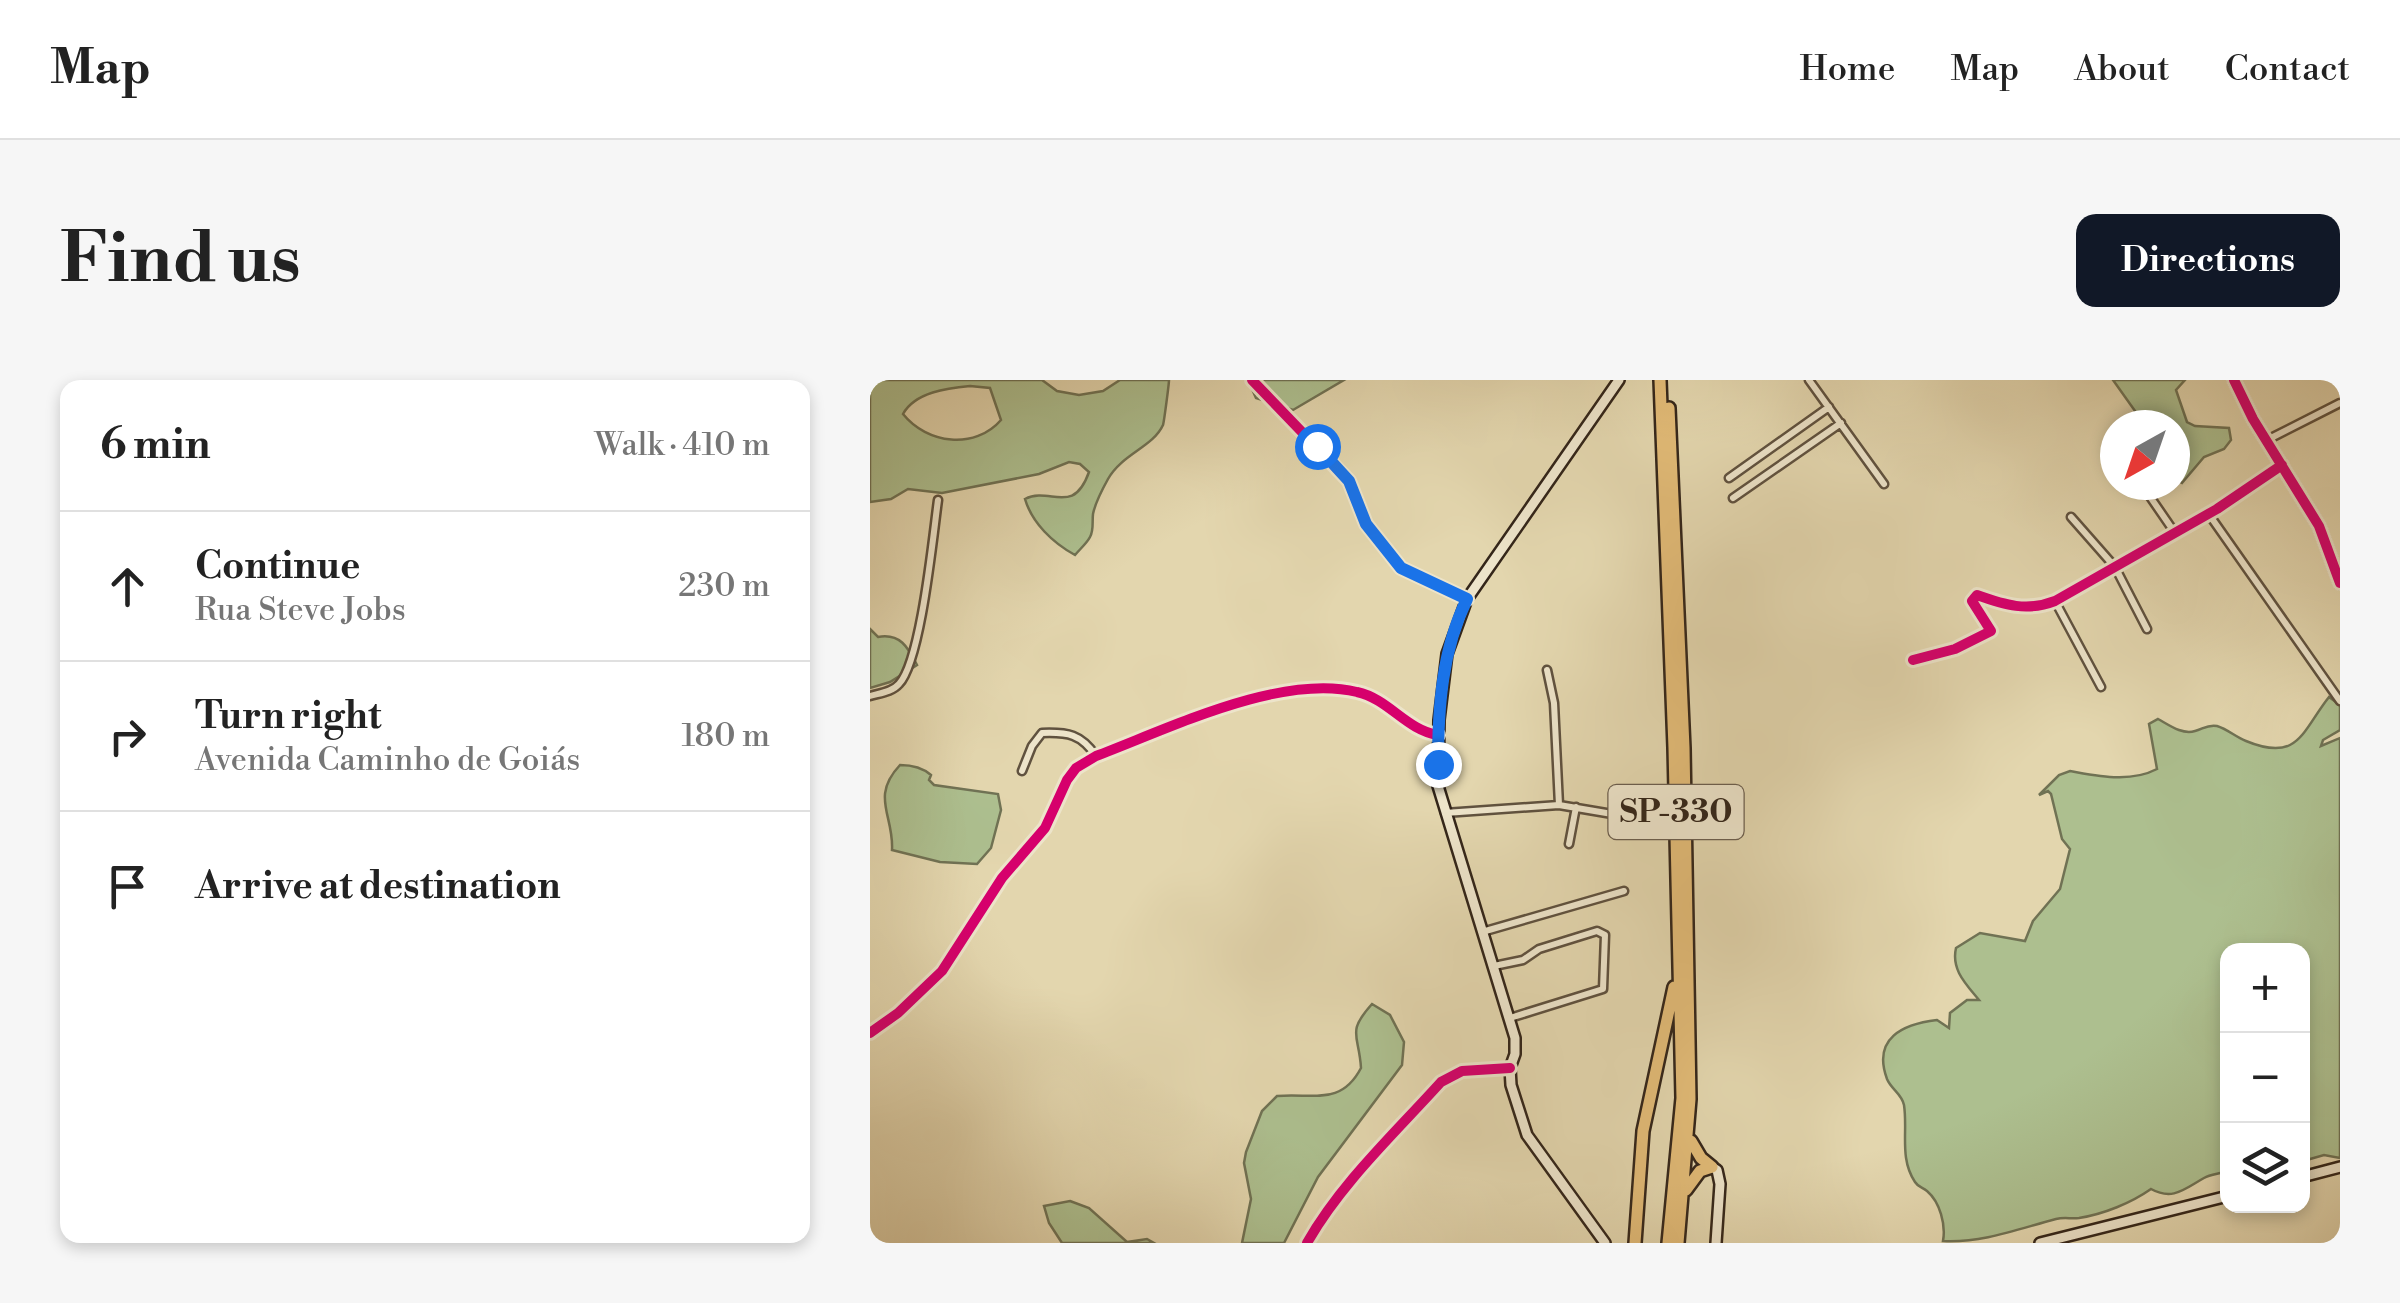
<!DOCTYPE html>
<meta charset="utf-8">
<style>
body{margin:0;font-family:"Libre Bodoni",serif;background:#f6f6f6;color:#222}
.controls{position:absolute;right:30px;bottom:30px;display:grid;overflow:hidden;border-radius:20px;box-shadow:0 5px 15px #0003}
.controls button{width:90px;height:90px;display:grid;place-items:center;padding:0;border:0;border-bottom:2px solid #e0e0e0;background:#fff;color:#222;font:50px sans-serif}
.compass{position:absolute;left:1230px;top:30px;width:90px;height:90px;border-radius:50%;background:#fff;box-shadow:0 5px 15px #0003;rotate:220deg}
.stop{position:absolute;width:30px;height:30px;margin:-22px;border:8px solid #1a73e8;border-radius:50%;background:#fff}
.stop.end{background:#1a73e8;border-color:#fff;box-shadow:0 2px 10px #0008}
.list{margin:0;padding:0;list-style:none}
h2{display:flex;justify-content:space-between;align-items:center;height:130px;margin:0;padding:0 40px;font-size:42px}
h2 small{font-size:32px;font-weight:400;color:#767676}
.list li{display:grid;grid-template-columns:65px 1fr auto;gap:30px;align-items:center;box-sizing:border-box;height:150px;padding:0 40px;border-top:2px solid #e0e0e0}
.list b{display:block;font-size:38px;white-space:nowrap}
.list p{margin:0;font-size:32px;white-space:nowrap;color:#767676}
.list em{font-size:32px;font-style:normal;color:#767676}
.icon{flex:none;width:55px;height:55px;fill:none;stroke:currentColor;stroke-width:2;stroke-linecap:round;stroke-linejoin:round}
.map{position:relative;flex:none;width:1470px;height:863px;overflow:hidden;border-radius:20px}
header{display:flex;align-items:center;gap:60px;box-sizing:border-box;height:140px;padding:0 50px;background:#fff;border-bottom:2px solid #e0e0e0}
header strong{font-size:48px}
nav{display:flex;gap:55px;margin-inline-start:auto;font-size:35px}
.intro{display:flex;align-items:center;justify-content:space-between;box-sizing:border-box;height:240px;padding:0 60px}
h1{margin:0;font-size:70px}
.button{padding:25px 45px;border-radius:20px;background:#111827;color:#fff;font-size:35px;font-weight:700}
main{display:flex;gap:60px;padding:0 60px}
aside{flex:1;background:#fff;border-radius:20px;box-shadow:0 5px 15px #0003}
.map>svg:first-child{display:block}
.green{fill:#adbf8f;stroke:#707254;stroke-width:2.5;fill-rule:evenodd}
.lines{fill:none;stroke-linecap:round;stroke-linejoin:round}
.street-casing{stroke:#60523f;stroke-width:11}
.secondary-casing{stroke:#34261a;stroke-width:14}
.primary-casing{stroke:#34261a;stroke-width:15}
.highway-casing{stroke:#34261a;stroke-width:16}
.street{stroke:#ede4ca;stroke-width:6}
.secondary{stroke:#ede4ca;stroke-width:9}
.primary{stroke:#e2bb77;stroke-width:10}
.highway{stroke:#e2bb77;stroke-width:11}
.cycleway-casing{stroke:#ede4ca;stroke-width:16}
.cycleway{stroke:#d6006c;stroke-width:10}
.route{stroke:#1a73e8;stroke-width:12}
.labels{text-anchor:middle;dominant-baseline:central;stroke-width:10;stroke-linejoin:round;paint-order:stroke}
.shield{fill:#ede4ca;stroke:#6c5f4f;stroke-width:2.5}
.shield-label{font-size:32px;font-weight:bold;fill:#34261a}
</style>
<header>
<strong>Map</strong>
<nav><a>Home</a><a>Map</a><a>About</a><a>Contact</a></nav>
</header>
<div class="intro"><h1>Find us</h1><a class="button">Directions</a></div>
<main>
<aside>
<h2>6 min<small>Walk · 410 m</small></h2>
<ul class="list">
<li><svg class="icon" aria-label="ahead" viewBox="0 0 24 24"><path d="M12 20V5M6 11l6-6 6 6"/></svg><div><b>Continue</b><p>Rua Steve Jobs</p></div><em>230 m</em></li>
<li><svg class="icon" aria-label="right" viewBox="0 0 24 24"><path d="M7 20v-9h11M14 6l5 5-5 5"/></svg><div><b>Turn right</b><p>Avenida Caminho de Goiás</p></div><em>180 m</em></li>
<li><svg class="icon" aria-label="arrive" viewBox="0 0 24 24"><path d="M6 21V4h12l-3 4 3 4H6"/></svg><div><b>Arrive at destination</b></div></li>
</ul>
</aside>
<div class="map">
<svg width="1470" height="863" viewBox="0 0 1470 863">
<rect width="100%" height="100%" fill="#e3d6ae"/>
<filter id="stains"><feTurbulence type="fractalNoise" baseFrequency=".002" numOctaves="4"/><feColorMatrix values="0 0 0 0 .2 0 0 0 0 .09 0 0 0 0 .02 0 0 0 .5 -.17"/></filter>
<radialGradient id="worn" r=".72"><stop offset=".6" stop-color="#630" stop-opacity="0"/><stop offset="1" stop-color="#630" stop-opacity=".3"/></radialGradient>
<path class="green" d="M0 0H172L187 11 209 15 233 11 250 0H299C299 4 294 42 293 45 283 67 252 74 238 99 233 108 225 124 223 134 222 142 224 150 220 157 217 163 210 169 205 175 183 163 162 143 155 119 180 106 203 137 219 92L210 84 199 82 169 94 72 113 38 109 21 119 0 122ZM100 6 120 8 131 40C105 70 57 64 33 34 45 12 78 8 100 6Z
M378 0H474L423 30 386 18Z
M1243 0H1315L1306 10 1317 42 1325 46 1359 48 1361 60 1354 69 1334 77 1312 103 1305 99V45H1275Z
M0 249 8 257C30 253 38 267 47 285L20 302 0 308Z
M1459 317 1470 325V350L1453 360 1451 366 1470 358V778L1454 775 1433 781 1432 571H1358L1357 791C1350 794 1341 794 1334 798 1314 809 1303 821 1281 809 1261 823 1234 834 1209 838 1201 839 1194 837 1186 839 1148 849 1113 863 1073 861 1076 845 1070 822 1057 811 1052 807 1048 807 1045 802 1029 778 1038 751 1034 725 1032 714 1021 709 1017 699 1002 658 1033 644 1067 640L1079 648 1080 633 1097 620H1109C1096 604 1081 590 1086 568L1110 553 1155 561 1163 541 1190 509 1200 469 1192 459 1181 414 1178 411 1169 415 1189 395 1200 391C1229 396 1260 403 1287 389L1279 344 1288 339C1299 345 1312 355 1325 351 1333 349 1338 344 1347 346 1357 349 1366 357 1376 361 1429 383 1432 351 1459 317Z
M30 385C41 385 53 388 61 395L59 400 64 405 128 414 131 430 121 468 107 484 70 482 22 470C24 435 0 417 30 385Z
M502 624 520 635 534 662 532 685 448 797 414 863H372L381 819 374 783 376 772 392 731 407 716C444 713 471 726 491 688 489 654 476 653 502 624Z
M200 821 219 828 257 862 277 859 284 863H192L179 843 174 826Z"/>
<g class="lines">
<g class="street-casing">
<path id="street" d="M382 0 479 101 496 144 531 188 597 219
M939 0 1014 104
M1397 60 1470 23
M859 98 959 27
M1272 105 1305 153
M863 118 971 43
M1338 133 1470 321
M1201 137 1245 187 1277 249
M1185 221 1231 307
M1043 280 1085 269 1121 251 1102 221 1107 215C1135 225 1157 232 1185 221L1347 129 1412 85
M677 290 684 323 689 425
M0 316C10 313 22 312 29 304 51 281 63 156 68 120
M152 391 162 366 172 353C198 352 211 354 226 376
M575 433 689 425 760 437
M699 464 706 427
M612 552 754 511
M624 586 653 580 669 569 727 551 735 555 733 609 640 638"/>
</g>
<g class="secondary-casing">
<path id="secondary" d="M0 653 28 633 72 591 132 498 175 448 197 400 206 388 226 376C298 349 411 293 487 312 519 319 536 350 568 355
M842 787 847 790 850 804 846 863
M1432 797 1470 787
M437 863C471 803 525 753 571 702L592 691 640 688
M735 863 657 755 641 705 640 688 645 674V658L568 406 569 340 577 274 597 219 749 0
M1170 863 1358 816"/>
</g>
<g class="primary-casing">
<path id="primary" d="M1364 0 1383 39 1449 146 1470 203"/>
</g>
<g class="highway-casing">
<path id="highway" d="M790 0 804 368 812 718 798 863
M799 28 814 368 820 719 808 863
M816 810 830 791 842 787 831 778 821 761
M765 863 773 751 804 607"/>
</g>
<use href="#street" class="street"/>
<use href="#secondary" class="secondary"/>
<use href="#primary" class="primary"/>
<use href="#highway" class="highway"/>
<g class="cycleway-casing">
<path id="cycleway" d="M382 0 479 101 496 144 531 188 597 219
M1364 0 1383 39 1449 146 1470 203
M1043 280 1085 269 1121 251 1102 221 1107 215C1135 225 1157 232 1185 221L1347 129 1412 85
M0 653 28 633 72 591 132 498 175 448 197 400 206 388 226 376C298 349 411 293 487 312 519 319 536 350 568 355
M437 863C471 803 525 753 571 702L592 691 640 688"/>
</g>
<use href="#cycleway" class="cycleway"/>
</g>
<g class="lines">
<path class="route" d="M447 66 479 101 496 144 531 188 597 219C572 270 568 327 568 384"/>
</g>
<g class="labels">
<rect class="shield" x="738.5" y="405" width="135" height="54" rx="8"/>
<g class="shield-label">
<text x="806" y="432">SP-330</text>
</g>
</g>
<rect width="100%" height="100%" filter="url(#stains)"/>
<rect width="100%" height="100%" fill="url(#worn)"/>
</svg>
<div class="controls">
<button>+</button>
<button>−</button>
<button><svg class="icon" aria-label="layers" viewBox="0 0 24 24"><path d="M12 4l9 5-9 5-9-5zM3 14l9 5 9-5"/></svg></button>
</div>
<svg class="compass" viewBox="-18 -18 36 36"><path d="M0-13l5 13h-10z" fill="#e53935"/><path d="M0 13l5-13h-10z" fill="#767676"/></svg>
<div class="stop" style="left:447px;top:66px"></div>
<div class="stop end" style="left:568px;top:384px"></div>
</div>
</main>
